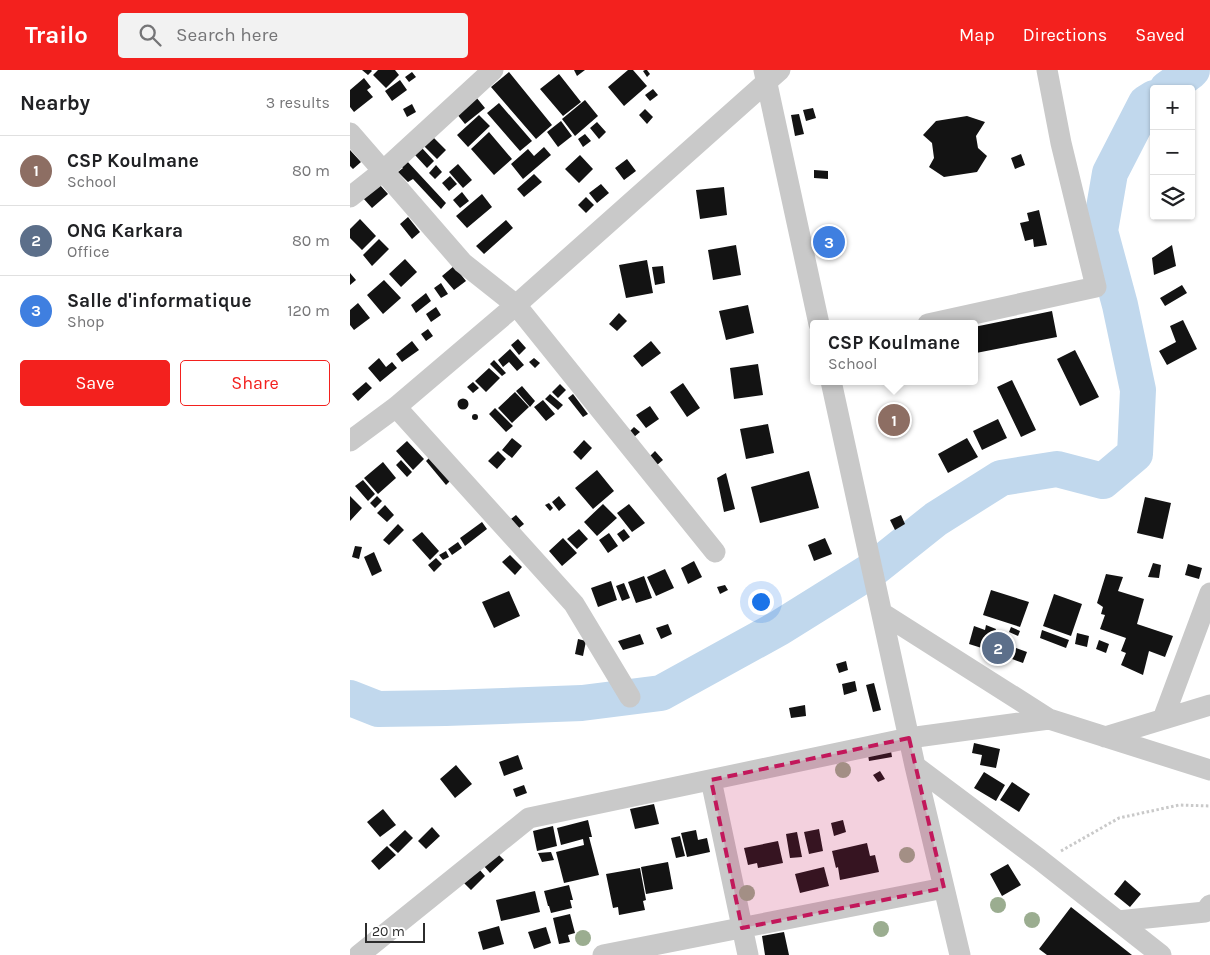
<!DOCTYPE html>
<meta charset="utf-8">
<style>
body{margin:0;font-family:Karla,sans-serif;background:#f2f2f2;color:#202124}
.controls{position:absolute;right:15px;top:15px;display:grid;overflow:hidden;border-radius:5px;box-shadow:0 1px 4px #0004}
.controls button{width:45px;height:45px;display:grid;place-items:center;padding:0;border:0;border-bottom:1px solid #e0e0e0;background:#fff;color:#202124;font:25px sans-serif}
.scale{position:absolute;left:15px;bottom:12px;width:60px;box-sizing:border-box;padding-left:5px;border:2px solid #2c2c2c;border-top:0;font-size:14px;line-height:18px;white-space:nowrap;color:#2c2c2c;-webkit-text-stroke:4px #fff;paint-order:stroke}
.you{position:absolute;left:410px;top:531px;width:18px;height:18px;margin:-12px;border:4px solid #fff;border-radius:50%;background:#1a73e8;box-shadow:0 0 0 8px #1a73e833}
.badge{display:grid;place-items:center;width:32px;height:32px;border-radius:50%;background:#f3211e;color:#fff;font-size:16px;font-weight:700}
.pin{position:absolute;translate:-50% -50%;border:2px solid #fff;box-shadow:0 1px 5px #0006}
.popup{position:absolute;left:460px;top:250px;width:168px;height:65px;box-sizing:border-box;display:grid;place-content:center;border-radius:5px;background:#fff;filter:drop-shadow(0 1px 4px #0005);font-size:16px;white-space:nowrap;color:#757577}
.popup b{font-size:19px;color:#202124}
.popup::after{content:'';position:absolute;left:50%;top:100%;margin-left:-10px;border:10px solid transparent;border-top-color:#fff}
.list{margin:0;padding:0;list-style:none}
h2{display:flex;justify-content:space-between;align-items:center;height:65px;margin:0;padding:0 20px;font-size:21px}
h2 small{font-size:16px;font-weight:400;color:#757577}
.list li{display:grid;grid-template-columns:32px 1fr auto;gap:15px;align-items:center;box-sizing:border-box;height:70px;padding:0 20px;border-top:1px solid #e0e0e0}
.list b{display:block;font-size:19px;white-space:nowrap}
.list p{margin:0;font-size:16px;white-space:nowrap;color:#757577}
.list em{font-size:16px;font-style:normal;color:#757577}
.actions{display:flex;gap:10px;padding:15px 20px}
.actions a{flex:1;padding:11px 0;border:1px solid #f3211e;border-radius:5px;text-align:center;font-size:18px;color:#f3211e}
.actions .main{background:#f3211e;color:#fff}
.icon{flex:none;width:28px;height:28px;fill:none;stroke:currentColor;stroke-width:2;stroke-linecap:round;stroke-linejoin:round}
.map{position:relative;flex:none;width:860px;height:885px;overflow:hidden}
header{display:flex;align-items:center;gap:30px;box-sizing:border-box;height:70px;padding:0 25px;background:#f3211e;color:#fff}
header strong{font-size:24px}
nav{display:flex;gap:28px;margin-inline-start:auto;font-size:18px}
.search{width:350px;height:45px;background:#f2f2f2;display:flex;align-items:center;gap:12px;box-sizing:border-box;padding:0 18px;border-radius:5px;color:#757577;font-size:19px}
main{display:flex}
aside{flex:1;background:#fff}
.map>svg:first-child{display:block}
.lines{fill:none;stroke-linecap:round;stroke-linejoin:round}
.river{stroke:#c1d8ed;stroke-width:36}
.building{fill:#131313}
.path{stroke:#c9c9c9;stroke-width:3;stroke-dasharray:2.5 2.5;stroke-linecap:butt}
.street{stroke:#c9c9c9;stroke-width:21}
.tree{fill:#9bad90}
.marked{fill:#c2185b;fill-opacity:0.2;stroke:#c2185b;stroke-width:4;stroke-dasharray:10 6;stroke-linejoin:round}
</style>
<header>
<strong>Trailo</strong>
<div class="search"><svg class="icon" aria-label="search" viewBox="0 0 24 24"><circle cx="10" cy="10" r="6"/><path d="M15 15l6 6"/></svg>Search here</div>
<nav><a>Map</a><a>Directions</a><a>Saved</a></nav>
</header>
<main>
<aside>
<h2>Nearby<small>3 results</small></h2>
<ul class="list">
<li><span class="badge" style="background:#8d6e63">1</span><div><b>CSP Koulmane</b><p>School</p></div><em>80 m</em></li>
<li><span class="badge" style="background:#5c6f8a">2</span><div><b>ONG Karkara</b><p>Office</p></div><em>80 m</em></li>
<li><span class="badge" style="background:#3f7fe0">3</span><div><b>Salle d'informatique</b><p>Shop</p></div><em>120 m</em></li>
</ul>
<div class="actions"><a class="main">Save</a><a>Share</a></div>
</aside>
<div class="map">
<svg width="860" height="885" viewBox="0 0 860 885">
<rect width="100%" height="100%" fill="#fff"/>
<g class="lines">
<path class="river" d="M817 19 840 2 842 0
M0 628 28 639 96 638 232 633 311 623 429 558 522 500 586 449 651 408 707 399 753 411 785 384 788 320 770 235 750 161 760 103 796 33 804 28"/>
</g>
<path class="building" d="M12 0H21L22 1 18 5Z
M28 0H45L49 5 36 18 23 5Z
M224 0H235L227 6Z
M278 0H283L297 16 274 36 258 17Z
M295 0H297L300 4 297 7 293 1Z
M62 2 66 7 59 12 55 7Z
M159 2 202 55 186 69 141 17Z
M209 4 231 32 213 46 190 19Z
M14 8 21 17 17 20 23 27 4 42 0 37V20Z
M50 10 57 20 42 31 35 21Z
M303 19 308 25 300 31 295 25Z
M126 27 135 38 115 54 106 43Z
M235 30 248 46 225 66 212 49Z
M149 33 182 71 170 81 137 43Z
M62 34 66 42 57 47 53 39Z
M463 38 466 48 456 51 453 40Z
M295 39 303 47 297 54 289 45Z
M449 44 454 64 445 66 441 45Z
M129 45 140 56 118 77 107 65Z
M617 46 635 52 626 66 628 78 637 86 627 102 594 107 579 97 584 88 582 73 573 65 586 51Z
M211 51 222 66 208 77 197 62Z
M247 52 256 62 249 69 240 58Z
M139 62 162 89 144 105 121 79Z
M235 64 241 71 233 77 228 69Z
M83 67 96 80 87 89 74 76Z
M194 77 201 85 173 109 161 94 178 79 184 86Z
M72 78 84 91 77 98 65 85Z
M0 80 11 92 3 99 0 96Z
M671 84 675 95 665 99 661 88Z
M230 85 243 99 229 113 215 99Z
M277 89 286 101 274 110 265 98Z
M56 90 96 133 91 139 63 109 58 112 48 102 53 98 50 95Z
M108 94 122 110 113 118 99 102Z
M86 95 92 102 85 109 79 103Z
M464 100 478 101V109L464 108Z
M184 104 192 112 174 127 167 119Z
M100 106 107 114 99 121 92 113Z
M29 114 38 124 22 138 13 128Z
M251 114 259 123 247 133 239 123Z
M374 117 377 145 350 149 346 120Z
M112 122 119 131 110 138 103 130Z
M132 124 142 137 117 158 106 146Z
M236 127 244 135 236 143 228 135Z
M689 140 697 175 684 177 683 169 675 171 670 153 679 151 677 143Z
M58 147 70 162 62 169 50 154Z
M10 149 26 166 12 180 0 168V159Z
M156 150 163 158 134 184 126 176Z
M29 169 39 179 22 196 13 185Z
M386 175 391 205 363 210 358 180Z
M822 175 826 196 804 205 802 188Z
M55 189 67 202 51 217 39 204Z
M297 190 303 223 276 228 269 195Z
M104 196 116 211 104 220 92 206Z
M313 196 315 213 305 215 302 197Z
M0 203 6 210 0 215Z
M34 210 51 228 33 244 17 225Z
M91 213 98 224 91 228 84 218Z
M832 215 837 223 815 236 810 228Z
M76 223 81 231 66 243 61 235Z
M8 233 20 248 4 260 0 255V240Z
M398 235 404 263 376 270 369 241Z
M86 237 91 245 81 252 76 244Z
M702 241 707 267 626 283 624 274V257Z
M269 243 277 251 267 261 259 254Z
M833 250 847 279 817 295 809 281 826 272 820 256Z
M78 259 83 266 76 271 71 264Z
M168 269 176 278 169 285 161 275Z
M62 271 69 280 52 292 46 284Z
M301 271 311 283 292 297 283 286Z
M160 279 174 295 167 301 159 292 153 297 148 290Z
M725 280 749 327 730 336 707 289Z
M29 288 36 297 42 292 47 298 30 312 18 298Z
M184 288 190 293 185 298 179 292Z
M144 290 156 303 152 306 140 294Z
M408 294 413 325 384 329 380 298Z
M139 298 150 308 136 322 125 311Z
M662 310 686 360 671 367 647 317Z
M16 312 22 318 8 331 2 324Z
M123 312 129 318 123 323 117 317Z
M333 313 350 338 337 347 320 322Z
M210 314 216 320 208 328 202 322Z
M172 316 185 331 180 337 166 321Z
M165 322 179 337 162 353 148 338Z
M200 324 213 335 208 340 195 329Z
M223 324 238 344 233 347 218 328Z
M107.5 334a5.5 5.5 0 1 1 11 0a5.5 5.5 0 1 1-11 0Z
M193 330 205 344 196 351 184 337Z
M300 336 309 349 296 358 286 345Z
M145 338 163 356 156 362 139 344Z
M122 347a3 3 0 1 1 6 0a3 3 0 1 1-6 0Z
M648 349 657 368 632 380 623 361Z
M418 354 424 383 396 389 390 359Z
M284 357 290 362 284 367 280 361Z
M162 368 172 376 162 388 152 380Z
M617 368 628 387 598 403 588 384Z
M234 370 242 378 231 390 223 382Z
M57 371 74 389 63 400 46 381Z
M148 381 156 389 147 399 138 391Z
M305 381 313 390 307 395 300 386Z
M79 388 100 411 96 415 76 391Z
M51 390 62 402 57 407 46 395Z
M33 392 46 408 28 424 14 408Z
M247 400 264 421 243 439 225 418Z
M459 401 469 438 410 453 401 417Z
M376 403 385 439 374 442 367 408Z
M13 410 25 424 18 431 5 416Z
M0 426 12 438 0 451Z
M27 426 32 431 25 438 20 433Z
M209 426 216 435 209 441 202 432Z
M795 427 821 433 813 469 787 463Z
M199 433 203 438 200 441 195 435Z
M253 434 267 448 247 466 234 452Z
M279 434 295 453 282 462 267 443Z
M35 435 44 445 37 452 27 443Z
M166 445 174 454 169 458 161 449Z
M551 445 555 454 545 460 540 450Z
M132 452 137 459 115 476 110 468Z
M48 454 54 460 39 475 33 470Z
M229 459 238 469 227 479 217 469Z
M274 459 280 467 273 472 267 464Z
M72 462 89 481 80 490 62 470Z
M259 463 268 476 258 483 249 470Z
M213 468 227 483 212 496 199 481Z
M475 468 482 484 464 491 458 475Z
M108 472 112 478 102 485 98 479Z
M5 476 12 477 9 489 2 487Z
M96 481 99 487 93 490 89 485Z
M24 482 32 501 22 506 14 487Z
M160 485 172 497 165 505 152 492Z
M86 488 92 494 84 502 78 495Z
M344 491 352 507 338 514 331 498Z
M803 493 811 495 809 508 798 507Z
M838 494 852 498 849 509 835 505Z
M315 499 324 518 306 526 297 507Z
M756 504 773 507 768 521 794 529 787 554 823 566 815 587 799 581 793 605 771 595 776 583 771 581 776 568 750 559 755 545 751 544 753 537 747 533Z
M294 506 302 528 286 533 278 512Z
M261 511 267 530 248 537 241 518Z
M274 513 280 528 272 531 266 516Z
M375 515 378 520 370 524 367 517Z
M641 520 679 532 670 557 633 545Z
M159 521 170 546 144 558 132 532Z
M704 524 732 534 721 566 693 556Z
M318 554 322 564 311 569 306 558Z
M636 555 646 559 638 580 619 574 624 556 635 560Z
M661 557 670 561 668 566 659 562Z
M692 560 719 570 716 578 690 568Z
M727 563 739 566 737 577 725 574Z
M290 564 294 574 273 580 268 571Z
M228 569 236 571 233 586 225 584Z
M749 570 759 574 756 583 746 579Z
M661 576 677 582 673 593 657 587Z
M496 591 498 600 489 603 486 594Z
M505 611 507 621 494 625 492 614Z
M524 613 531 640 523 642 516 615Z
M455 635 456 646 441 648 439 638Z
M624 673 650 679 646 698 630 695 632 685 622 683Z
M540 675 542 687 519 691 517 679Z
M168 685 173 699 154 706 149 692Z
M106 695 122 714 105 728 90 709Z
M530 701 535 709 528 712 523 705Z
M634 702 655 715 646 731 624 718Z
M662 712 680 724 669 742 650 730Z
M174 715 177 723 166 727 163 719Z
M304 734 309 754 285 759 280 739Z
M33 739 46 755 30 767 17 752Z
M238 750 242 767H239L249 805 214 813 206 782 234 775 233 769 211 775 207 758Z
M493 750 496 762 484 766 481 753Z
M203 756 207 776 187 781 183 761Z
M82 757 90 766 76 779 68 771Z
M469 759 473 781 459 784 454 762Z
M55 760 63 768 48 783 39 775Z
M346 760 348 770 357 768 360 782 337 787 331 763Z
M447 762 452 787 440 788 436 764Z
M330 766 335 786 326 788 321 768Z
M428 771 433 793 408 798 407 793 398 795 394 778Z
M517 773 520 786 525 785 529 802 490 810 488 797 486 798 482 781Z
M37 776 46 785 29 800 21 791Z
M146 782 154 790 140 803 133 795Z
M201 782 204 790 192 792 188 783Z
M318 792 323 819 296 824 291 797Z
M658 794 671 815 652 826 640 804Z
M474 797 479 816 450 823 445 804Z
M290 798 296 830 293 831 295 840 269 845 268 837 263 838 256 804Z
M129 799 135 806 121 820 114 813Z
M775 810 791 824 780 837 764 824Z
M219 815 223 830H220L222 838 201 843 199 836H198L194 821Z
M185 821 190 842 151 851 146 830Z
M721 837 782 885H697L689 879Z
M220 844 225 863 218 865 220 872 209 874 203 848Z
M149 856 154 874 133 880 128 862Z
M196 857 201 873 184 879 178 862Z
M434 862 439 885H415L412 866Z"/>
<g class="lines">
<path class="path" d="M711 781 769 748 829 735 860 736"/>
<path class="street" d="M414 0 469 254
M0 63 113 193 166 235 365 482
M0 127 33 101 143 0
M578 254 746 217 711 73 697 0
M481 311 565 696 610 885
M46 337 224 534 280 627
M0 371 46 337 166 235 430 0
M532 543 699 649
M813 649 860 523
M755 667 860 635
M565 696 689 789 811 885
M361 710 398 885
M768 851 855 842 860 835
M9 885 179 748 559 668 699 649 860 700
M253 885 594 818"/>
</g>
<g class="tree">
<circle cx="493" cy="700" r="8"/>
<circle cx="557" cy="785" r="8"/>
<circle cx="397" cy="823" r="8"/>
<circle cx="648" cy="835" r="8"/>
<circle cx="682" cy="850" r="8"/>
<circle cx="531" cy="859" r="8"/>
<circle cx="233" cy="868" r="8"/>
</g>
<path class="marked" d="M559 668 594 818 392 858 361 710Z"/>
</svg>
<div class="controls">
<button>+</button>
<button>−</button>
<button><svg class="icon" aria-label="layers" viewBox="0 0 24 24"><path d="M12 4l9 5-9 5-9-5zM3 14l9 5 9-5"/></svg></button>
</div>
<div class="scale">20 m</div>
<div class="you"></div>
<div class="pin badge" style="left:544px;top:350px;background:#8d6e63">1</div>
<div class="popup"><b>CSP Koulmane</b>School</div>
<div class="pin badge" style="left:648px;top:578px;background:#5c6f8a">2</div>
<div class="pin badge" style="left:479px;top:172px;background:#3f7fe0">3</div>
</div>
</main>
